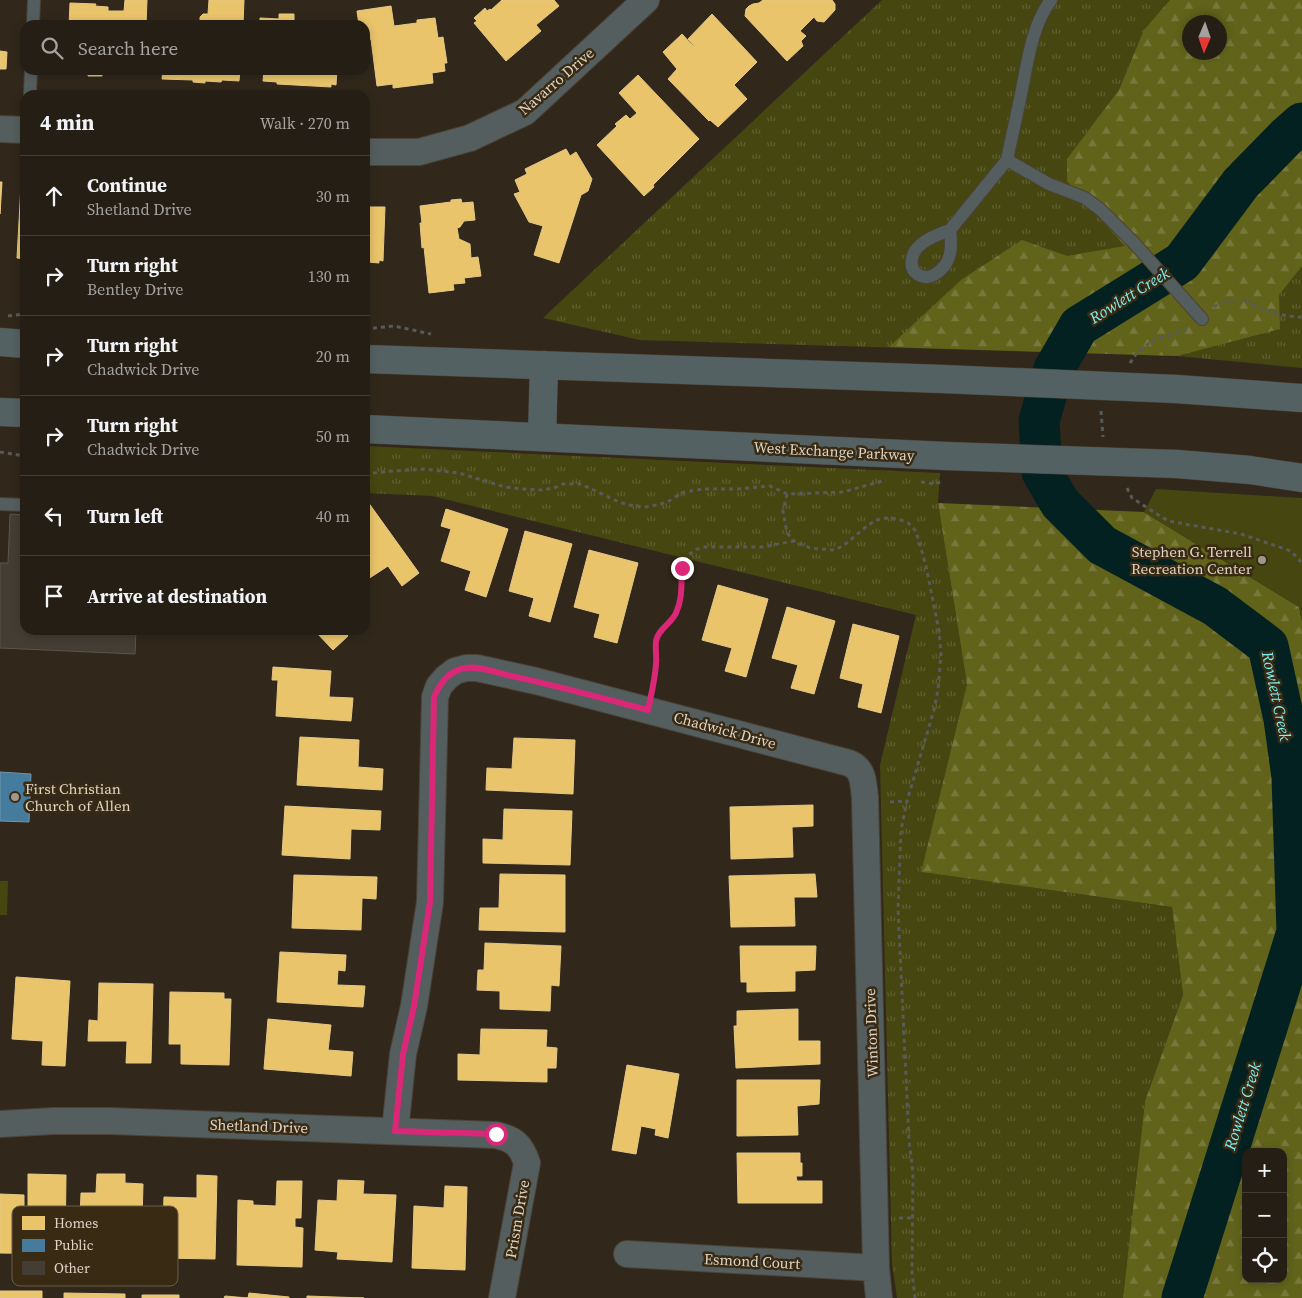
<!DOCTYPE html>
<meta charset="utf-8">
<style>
body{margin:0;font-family:"Source Serif 4",serif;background:#312b22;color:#f1f3f6}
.controls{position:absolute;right:15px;bottom:15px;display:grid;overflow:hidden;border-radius:10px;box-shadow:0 2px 8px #0003}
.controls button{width:45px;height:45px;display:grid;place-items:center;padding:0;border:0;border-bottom:1px solid #423c34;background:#251e14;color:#f1f3f6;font:25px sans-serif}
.compass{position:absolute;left:1182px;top:15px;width:45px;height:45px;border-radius:50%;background:#251e14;box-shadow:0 2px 8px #0003;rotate:182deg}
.stop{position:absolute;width:15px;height:15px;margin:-11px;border:4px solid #db2777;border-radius:50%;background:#fff}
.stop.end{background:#db2777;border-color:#fff;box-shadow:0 1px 5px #0008}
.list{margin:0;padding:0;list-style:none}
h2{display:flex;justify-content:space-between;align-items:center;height:65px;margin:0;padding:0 20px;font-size:21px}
h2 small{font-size:16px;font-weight:400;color:#a3a2a0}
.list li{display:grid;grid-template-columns:32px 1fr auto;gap:15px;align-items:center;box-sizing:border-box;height:80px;padding:0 20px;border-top:1px solid #423c34}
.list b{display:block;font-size:19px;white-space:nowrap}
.list p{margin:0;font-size:16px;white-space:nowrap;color:#a3a2a0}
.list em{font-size:16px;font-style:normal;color:#a3a2a0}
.icon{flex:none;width:28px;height:28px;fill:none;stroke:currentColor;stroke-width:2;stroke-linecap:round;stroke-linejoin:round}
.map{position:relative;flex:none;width:1302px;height:1298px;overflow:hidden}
.search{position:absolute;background:#251e14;box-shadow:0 2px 8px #0003;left:20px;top:20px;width:350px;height:55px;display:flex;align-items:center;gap:12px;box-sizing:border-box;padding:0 18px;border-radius:15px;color:#a3a2a0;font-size:19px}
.panel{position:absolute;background:#251e14;box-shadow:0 2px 8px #0003;left:20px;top:90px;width:350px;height:545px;border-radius:15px}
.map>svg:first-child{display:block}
.grass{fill:url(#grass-tufts);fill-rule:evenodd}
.forest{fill:url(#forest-firs);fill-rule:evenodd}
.pitch{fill:#464611}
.homes{fill:#e9c46a;stroke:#e5c886}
.public{fill:#457b9d;stroke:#7395a9}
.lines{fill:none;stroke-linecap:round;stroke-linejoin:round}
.river{stroke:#042121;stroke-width:41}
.building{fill:#443d33;stroke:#5c554b}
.service-casing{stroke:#4b4338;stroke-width:14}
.minor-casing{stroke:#4b4338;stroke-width:28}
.secondary-casing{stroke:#4b4338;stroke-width:29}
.path{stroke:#585b59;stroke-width:3;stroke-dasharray:4 4;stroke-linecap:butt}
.service{stroke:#555e5e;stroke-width:12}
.minor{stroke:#555e5e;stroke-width:26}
.secondary{stroke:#546162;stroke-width:28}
.secondary-bridge-casing{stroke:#4b4338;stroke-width:29;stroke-linecap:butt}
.secondary-bridge{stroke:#546162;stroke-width:28}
.route{stroke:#db2777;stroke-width:6}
.poi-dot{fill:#a1978a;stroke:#392a13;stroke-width:2}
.labels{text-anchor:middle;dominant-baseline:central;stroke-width:5;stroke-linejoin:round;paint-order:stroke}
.street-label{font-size:15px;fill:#ddd3c6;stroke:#392a13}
.poi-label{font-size:15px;fill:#ddd3c6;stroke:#392a13;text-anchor:end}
.water-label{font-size:16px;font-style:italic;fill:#7ff2f8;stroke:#392a13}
.key{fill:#392a13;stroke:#6a5d49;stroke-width:1}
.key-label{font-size:14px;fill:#ddd3c6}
</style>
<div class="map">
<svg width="1302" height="1298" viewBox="0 0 1302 1298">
<defs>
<pattern id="grass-tufts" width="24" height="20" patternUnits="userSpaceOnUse" patternTransform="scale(1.25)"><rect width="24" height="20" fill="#464611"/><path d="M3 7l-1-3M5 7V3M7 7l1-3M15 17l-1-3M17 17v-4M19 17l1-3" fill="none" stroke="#606032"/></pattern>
<pattern id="forest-firs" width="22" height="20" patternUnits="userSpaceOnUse" patternTransform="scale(1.25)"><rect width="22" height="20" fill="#61631b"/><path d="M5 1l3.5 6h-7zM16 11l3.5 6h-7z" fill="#77783b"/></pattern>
</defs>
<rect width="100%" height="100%" fill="#31281b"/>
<path class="grass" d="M882 0H1302V368L1177 356 640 340 543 318ZM1190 22H1220V52H1190Z
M365 446 940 473 938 503 967 684 921 872 1172 907 1183 995 1145 1101 1123 1298H897L892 1264 880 765 916 615 432 496 365 493Z"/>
<path class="forest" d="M1170 0H1302V266L1279 295 1280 329 1177 356 889 347 961 280 1022 240 1067 256 1125 246 1067 181V159L1119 90 1144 30ZM1190 22H1220V52H1190Z
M938 503 1144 512 1299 607 1302 621V1298H1123L1145 1101 1183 995 1172 907 921 872 967 684ZM1246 1152H1283V1279H1246Z"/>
<path class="pitch" d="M1156 489 1302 498V621L1299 607 1144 512Z
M0 881H8L7 915H0Z"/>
<path class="homes" d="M125 0H147L146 25H69L70 3 96 4 95 6 108 7V11H124Z
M209 0H244L243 25H200V17L203 14H208Z
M502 0H554L559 6 536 25 541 31 506 61 474 23 477 21 474 18 485 8 487 11 490 9 491 10Z
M763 0H832L835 4V10L824 22 817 21 814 17 800 31 806 36 801 41 803 46 787 61 745 16 746 9 749 6 753 4 759 3Z
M391 6 394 26 417 23V20L435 18 438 38 443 37 447 63H444L445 71 432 73 433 83 393 88V84L377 86 371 39 365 40V25H359L357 11Z
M279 14H294V25H260V18L279 19Z
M712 14 757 62 734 85 747 99 718 127 710 120 709 121 668 79 677 69 663 52 682 34 694 47H695L688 39Z
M0 51 7 52 6 69H0Z
M78 70H128V74L102 73V76H88V74H78Z
M163 70H240L239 81 222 80 221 82 205 81V83L193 82V80L162 79Z
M264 70H337L336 85 331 84V87L277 84V82L263 81Z
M638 75 699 139 653 185 654 187 644 196 597 145 617 126 615 124 626 115 630 119 637 113 619 93Z
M566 149 570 156 576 152 592 179 588 191 581 195 559 263 534 255 543 226 529 222 514 194 520 192 515 180 527 174 525 169Z
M0 182H2L0 214Z
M21 185 25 186V259L17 258Z
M461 199 462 203 473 202 475 220 464 221 460 227 457 228 459 239 470 244 471 258 478 257 481 276 464 278 465 283 453 284 454 290 429 293 424 247 422 248 420 223H422L420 206 451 202V200Z
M365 204 369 205V207H385L383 261 379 260V263L367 262V261H365Z
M368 502 419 573 402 586 388 566 365 581V504Z
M446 509 508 529 486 597 465 590 471 571 441 561 451 529 441 526Z
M525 531 572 544 550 622 529 616 534 598 509 591Z
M589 550 638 563 617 643 594 637 600 614 574 607Z
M718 585 768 599 746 677 725 671 732 648 702 640Z
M787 607 835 621 814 694 791 688 798 665 772 658Z
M853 624 899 636 881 713 858 707 863 684 840 678Z
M314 630H342L348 636 333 650Z
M273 667 331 671 329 697 353 698 351 721 276 716 278 680H272Z
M300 737 359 740 358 767 383 769 382 790 297 785Z
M514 738 575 740 573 794 486 790 487 768 512 769Z
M813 805V826L792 827 793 857 731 859 730 807Z
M285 806 381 811 380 830 351 829 350 859 282 855Z
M504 809 572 811 570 865 483 863V839L503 840Z
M500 874 565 875V932L479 930 480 908H499Z
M815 874 817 897H794L795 926 731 927 729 876Z
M294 875 377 877 376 899 362 898 361 930 292 928Z
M485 943 561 946 559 986 551 985 550 1011 500 1009V991L477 990 478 970H484Z
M740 946H816L815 970 795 971V991L747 992V982H741Z
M280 952 346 955 345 971 338 970 337 985 365 986 363 1007 277 1002Z
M16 977 70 981 65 1066 42 1065 43 1041 12 1039Z
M99 983 153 984 151 1063H126L127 1041H88L89 1020 98 1021Z
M170 992 224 993V999H231L229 1065 181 1064V1044H169Z
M798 1009V1041H820V1064L736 1068 734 1026H737V1011Z
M268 1019 331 1025 328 1050 353 1052 351 1076 264 1069Z
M481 1029 547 1030 546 1047 557 1048 556 1068H547V1082L458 1080V1054L480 1055Z
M627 1065 679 1074 668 1138 655 1135 656 1129 641 1126 636 1154 612 1150Z
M737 1080H820L819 1104 797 1106 798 1135 737 1136Z
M737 1153H800V1163H802V1176H796L797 1181H822V1203H738Z
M28 1174 66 1175 65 1254 0 1253V1194L24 1195V1208H28Z
M97 1174H125V1183L143 1184 141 1256 123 1255V1242L79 1241 81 1193H96Z
M197 1175 217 1176 215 1259 162 1258 164 1197 197 1198Z
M338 1180 364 1181 363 1194 396 1195 392 1262 337 1259 338 1252 315 1250 318 1200 337 1201Z
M277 1181H302L301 1218H295V1227L303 1228 302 1267 237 1265 238 1200 253 1201V1205L276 1206Z
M445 1186 467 1187 465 1270 412 1268 414 1206 444 1208Z
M0 1291H42V1298H0Z
M64 1293 125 1294V1298H64Z
M249 1293 289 1297V1298H224L225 1296 248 1298Z
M142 1295H179V1298H142Z
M307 1296 364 1298H307Z"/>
<path class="public" d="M0 772 31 774 29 822 0 821Z"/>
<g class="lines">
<path class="river" d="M1182 1298 1297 932 1292 777 1284 719 1268 646 1215 606 1102 545 1060 503 1042 472 1039 421 1054 369 1079 326 1182 262 1241 183 1286 137 1302 123"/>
</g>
<path class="building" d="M10 514 25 515V630H136L135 654 0 648V563H8Z"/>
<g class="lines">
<g class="service-casing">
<path id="service" d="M1051 0C1031 26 1027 67 1020 99 1016 119 1011 140 1007 160L1049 184 1085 198 1101 210 1133 242 1202 319
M33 25 34 0
M30 95 31 70
M950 230C951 238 952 246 950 253 948 267 930 285 916 273 912 270 911 265 912 259 914 243 936 235 950 230L1007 160
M0 504 25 505"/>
</g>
<g class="minor-casing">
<path id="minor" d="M0 129 25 130
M365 152H419L470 138 525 112 646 0
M0 1124 54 1121H110L496 1135C514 1139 521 1145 527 1163L502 1298
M395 1131 403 1054 414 1006 430 902 435 697 439 686 446 678 455 671 466 668H477L536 681 849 763C864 769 863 783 865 797L876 1268 879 1298
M627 1254 876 1268"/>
</g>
<g class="secondary-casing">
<path id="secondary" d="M0 342 25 344
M365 359 943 379
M1176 389 1302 398
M0 412 25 413
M365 429 946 456
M542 437 544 365
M1177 464 1250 470 1302 478"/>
</g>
<path class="path" d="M1214 307C1222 300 1239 299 1249 302 1252 304 1256 306 1259 308 1273 313 1288 317 1302 317
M8 316 25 314
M365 329 394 326 431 334
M1130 363 1136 354 1153 340 1187 330
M1101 411 1103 437
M0 452 25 456
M365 474 392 471 424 469 459 473 505 487 522 489 542 490 554 488 563 484H581L619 502 629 505 646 507 657 505 667 502 684 492 703 489H738L770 486 787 494 843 492 886 480
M921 482 935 484 940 482
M1127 488 1132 498 1168 521 1241 534 1291 551 1302 563
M787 494 783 511 787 533 794 541 810 548 834 550 843 546 867 526 876 520 887 518 898 519 908 523 916 531 926 566 939 631 941 654 938 690 934 710 907 801 901 830 898 909 909 1140 913 1173 912 1272 915 1298
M653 688 656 661V641L658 633 673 619 677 611 682 589V568L685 560 690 554 697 549 705 547H763L794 541
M890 802 907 801
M899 1218H913"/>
<use href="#service" class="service"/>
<use href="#minor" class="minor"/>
<use href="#secondary" class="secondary"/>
<g class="secondary-bridge-casing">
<path id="secondary-bridge" d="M943 379 1176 389
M946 456 1177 464"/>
</g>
<use href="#secondary-bridge" class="secondary-bridge"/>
</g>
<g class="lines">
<path class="route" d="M496 1134 395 1131 403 1054 414 1006 430 902 434 697C440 683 450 670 466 668 479 666 495 672 507 675 555 685 601 698 648 710 651 695 655 680 656 664 657 657 655 649 656 641 658 629 671 624 676 613 683 598 681 583 682 568"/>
</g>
<g class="poi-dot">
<circle cx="1262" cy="560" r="5"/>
<circle cx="15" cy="797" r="5"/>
</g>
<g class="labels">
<g class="street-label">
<text transform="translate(556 81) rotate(-41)">Navarro Drive</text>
<text transform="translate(834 451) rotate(3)">West Exchange Parkway</text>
<text transform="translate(725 730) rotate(15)">Chadwick Drive</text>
<text transform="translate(871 1033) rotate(-92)">Winton Drive</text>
<text transform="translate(259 1126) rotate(2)">Shetland Drive</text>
<text transform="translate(517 1219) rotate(-80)">Prism Drive</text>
<text transform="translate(752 1261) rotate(3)">Esmond Court</text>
</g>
<g class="poi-label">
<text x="1252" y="551">Stephen G. Terrell<tspan x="1252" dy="17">Recreation Center</tspan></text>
<text x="25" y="788" text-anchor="start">First Christian<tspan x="25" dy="17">Church of Allen</tspan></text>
</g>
<g class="water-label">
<text transform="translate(1129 295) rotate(-32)">Rowlett Creek</text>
<text transform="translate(1277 696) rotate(78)">Rowlett Creek</text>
<text transform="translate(1242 1106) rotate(-73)">Rowlett Creek</text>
</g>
</g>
<rect x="12" y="1206" width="166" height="80" rx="8" class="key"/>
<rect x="22" y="1216" width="23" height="14" fill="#e9c46a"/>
<rect x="22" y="1239" width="23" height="13" fill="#457b9d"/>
<rect x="22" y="1261" width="23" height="14" fill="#443d33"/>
<g class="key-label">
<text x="54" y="1228">Homes</text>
<text x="54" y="1250">Public</text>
<text x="54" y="1273">Other</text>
</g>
</svg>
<div class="controls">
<button>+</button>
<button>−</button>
<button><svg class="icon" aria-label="locate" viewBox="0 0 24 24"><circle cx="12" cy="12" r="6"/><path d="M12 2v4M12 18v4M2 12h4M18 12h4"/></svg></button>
</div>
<svg class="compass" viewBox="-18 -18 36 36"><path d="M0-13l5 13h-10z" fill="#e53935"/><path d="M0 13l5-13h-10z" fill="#a3a2a0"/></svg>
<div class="stop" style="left:496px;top:1134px"></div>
<div class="stop end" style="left:682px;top:568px"></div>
<div class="search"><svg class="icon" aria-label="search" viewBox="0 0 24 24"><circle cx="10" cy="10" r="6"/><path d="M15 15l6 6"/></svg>Search here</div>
<section class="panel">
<h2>4 min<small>Walk · 270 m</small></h2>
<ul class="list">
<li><svg class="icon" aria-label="ahead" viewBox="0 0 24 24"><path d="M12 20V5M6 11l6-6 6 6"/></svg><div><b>Continue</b><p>Shetland Drive</p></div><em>30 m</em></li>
<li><svg class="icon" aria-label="right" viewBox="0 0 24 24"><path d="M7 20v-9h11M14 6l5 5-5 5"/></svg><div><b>Turn right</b><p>Bentley Drive</p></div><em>130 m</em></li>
<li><svg class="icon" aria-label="right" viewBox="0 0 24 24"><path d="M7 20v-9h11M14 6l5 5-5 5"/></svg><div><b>Turn right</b><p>Chadwick Drive</p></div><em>20 m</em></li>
<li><svg class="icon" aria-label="right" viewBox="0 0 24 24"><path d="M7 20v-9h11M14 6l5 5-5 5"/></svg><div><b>Turn right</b><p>Chadwick Drive</p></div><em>50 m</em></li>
<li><svg class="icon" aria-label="left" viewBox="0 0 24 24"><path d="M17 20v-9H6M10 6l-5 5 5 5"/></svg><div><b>Turn left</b></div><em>40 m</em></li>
<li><svg class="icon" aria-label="arrive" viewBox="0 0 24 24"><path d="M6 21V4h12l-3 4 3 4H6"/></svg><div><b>Arrive at destination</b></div></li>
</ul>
</section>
</div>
